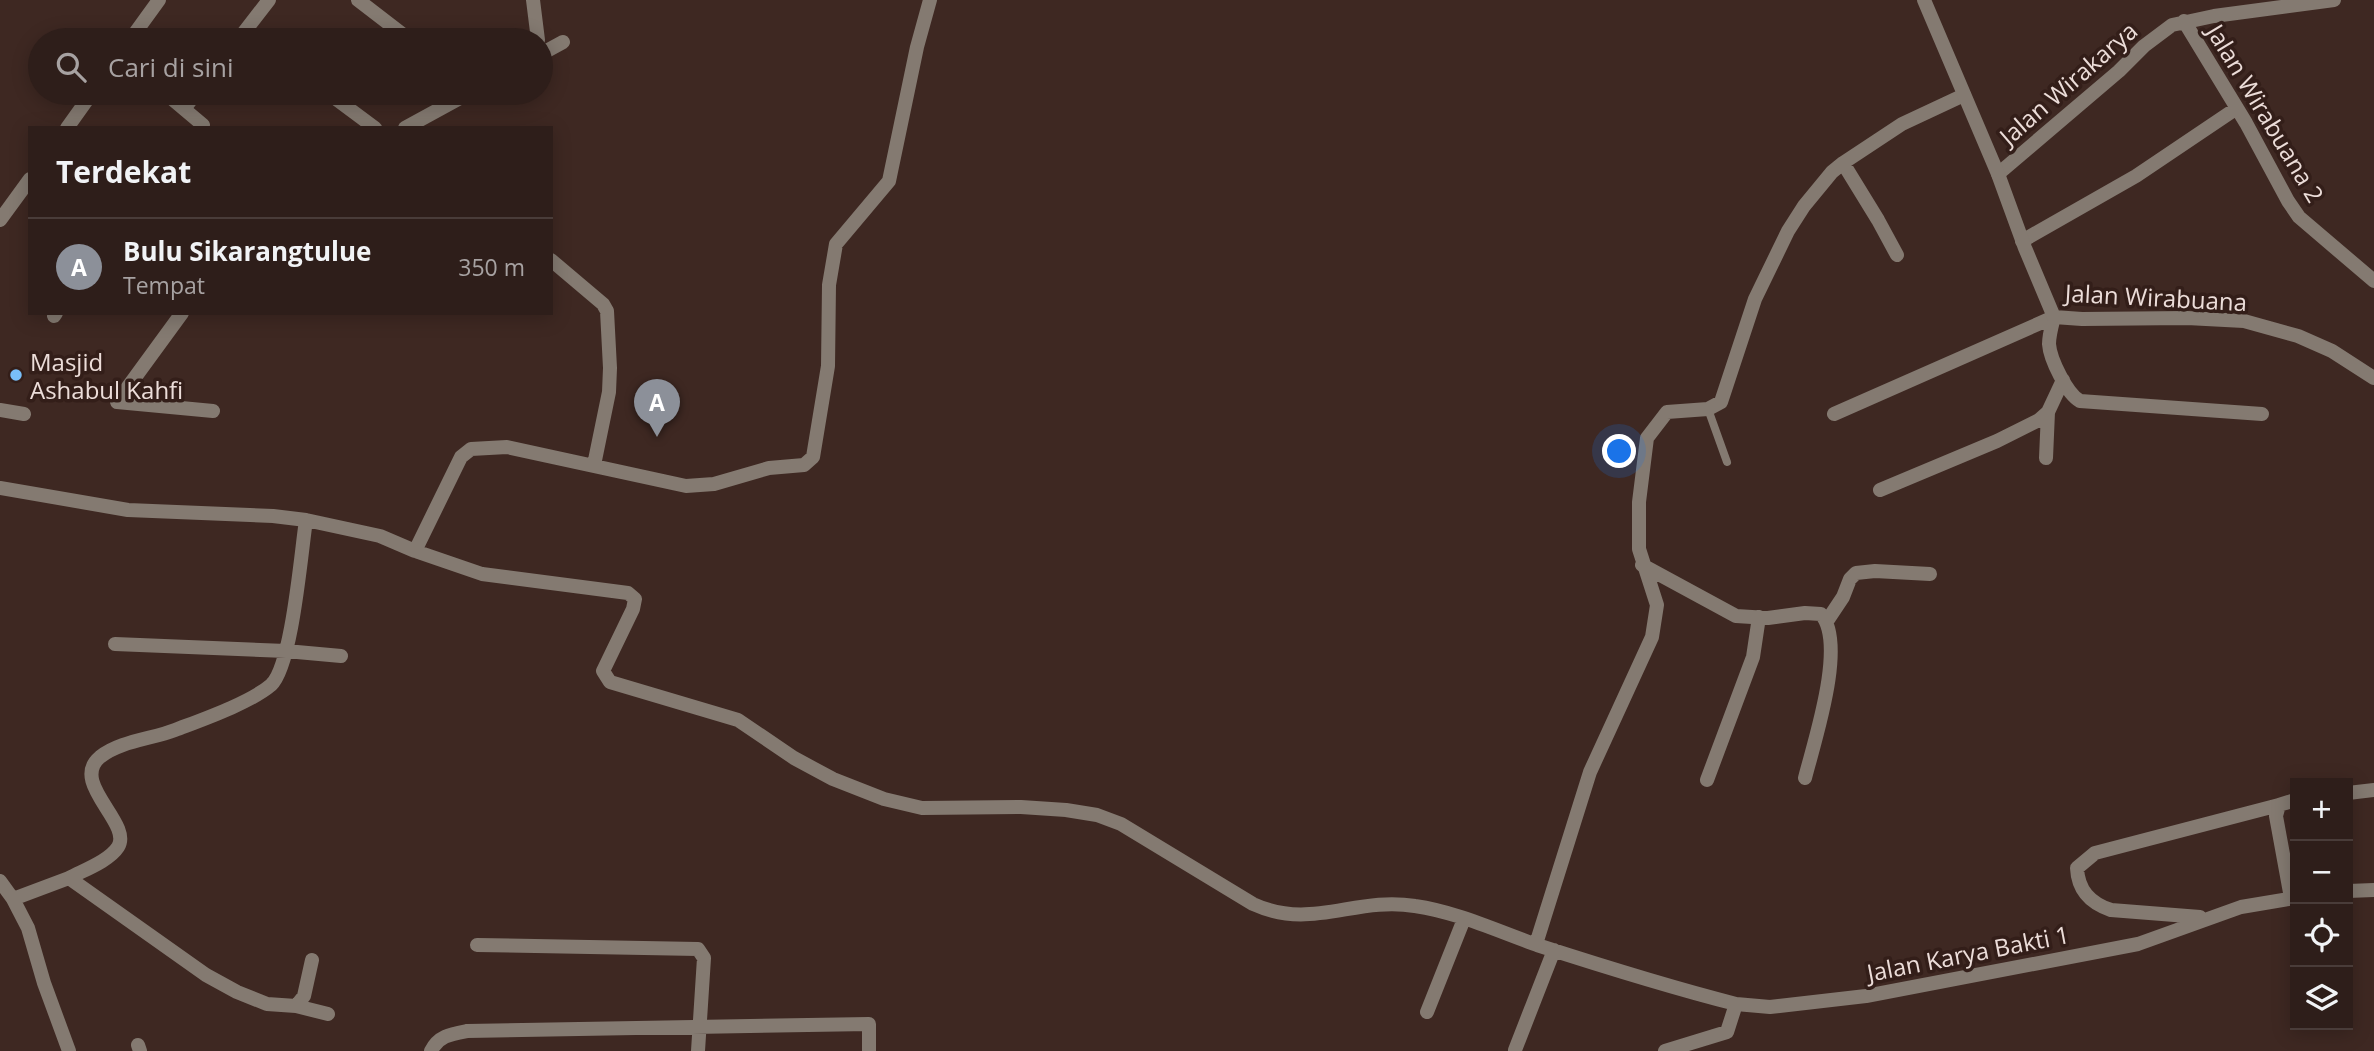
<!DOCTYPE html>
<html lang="id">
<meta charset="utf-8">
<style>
body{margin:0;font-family:"Open Sans",sans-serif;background:#362723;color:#f1f3f6}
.controls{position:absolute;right:21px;bottom:21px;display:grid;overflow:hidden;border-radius:0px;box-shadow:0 4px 18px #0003}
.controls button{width:63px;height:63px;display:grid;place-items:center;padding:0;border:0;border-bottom:2px solid #493c39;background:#2e1e1a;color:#f1f3f6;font:35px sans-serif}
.you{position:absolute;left:1620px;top:452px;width:24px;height:24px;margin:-18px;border:5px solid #fff;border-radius:50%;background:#1a73e8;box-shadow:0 0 0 10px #1a73e833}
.badge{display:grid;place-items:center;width:46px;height:46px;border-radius:50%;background:#8c9099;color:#fff;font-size:23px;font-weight:700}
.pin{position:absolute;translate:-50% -58px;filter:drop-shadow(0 2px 4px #0008)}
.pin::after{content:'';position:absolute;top:37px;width:24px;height:21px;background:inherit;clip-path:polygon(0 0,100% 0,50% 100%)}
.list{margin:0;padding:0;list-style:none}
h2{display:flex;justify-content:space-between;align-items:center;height:91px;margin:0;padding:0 28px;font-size:30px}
h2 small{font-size:23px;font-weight:400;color:#a7a2a2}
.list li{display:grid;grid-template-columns:46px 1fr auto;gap:21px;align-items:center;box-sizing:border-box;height:98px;padding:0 28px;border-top:2px solid #493c39}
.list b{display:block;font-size:26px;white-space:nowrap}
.list p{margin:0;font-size:23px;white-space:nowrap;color:#a7a2a2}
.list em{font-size:23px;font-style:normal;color:#a7a2a2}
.icon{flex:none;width:38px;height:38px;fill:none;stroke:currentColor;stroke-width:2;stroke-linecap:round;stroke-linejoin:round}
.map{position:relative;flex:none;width:2374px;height:1051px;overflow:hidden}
.search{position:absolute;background:#2e1e1a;box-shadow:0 4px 18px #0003;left:28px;top:28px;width:525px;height:77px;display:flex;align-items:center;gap:18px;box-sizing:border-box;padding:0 24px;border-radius:38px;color:#a7a2a2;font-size:26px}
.panel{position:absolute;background:#2e1e1a;box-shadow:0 4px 18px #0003;left:28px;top:126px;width:525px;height:189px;border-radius:0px}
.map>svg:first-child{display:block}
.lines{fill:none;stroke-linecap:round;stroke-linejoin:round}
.service{stroke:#847a71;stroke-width:8}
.minor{stroke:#847a71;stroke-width:14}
.tertiary{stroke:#847a71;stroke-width:14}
.poi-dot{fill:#79bff8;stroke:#331e19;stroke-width:2.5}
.labels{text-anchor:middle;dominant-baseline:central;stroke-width:7;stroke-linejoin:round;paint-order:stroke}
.street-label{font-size:24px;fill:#ecddd9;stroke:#331e19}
.poi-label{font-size:24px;fill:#ecddd9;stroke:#331e19;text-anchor:start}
</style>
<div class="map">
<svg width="2374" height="1051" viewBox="0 0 2374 1051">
<rect width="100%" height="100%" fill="#3e2822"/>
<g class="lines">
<path class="service" d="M1708 409 1727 462"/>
<path class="minor" d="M358 0 410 40
M533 0 538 40
M2184 21 2246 123 2288 201 2299 217 2374 281
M245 31 258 40
M130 40 159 0
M238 40 269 0
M541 54 563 42
M165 93 203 125 201 128
M328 93 375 128
M184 109 196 93
M67 128 92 93
M405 128 469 93
M1843 163 1878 220 1897 255
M1998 174 2119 71 2144 46 2172 25 2214 16 2334 0
M0 220 30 179
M2022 241 2136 176 2237 108
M551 260 603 304 607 311 610 368 609 392 594 465
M182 313 117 402 213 411
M54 316 56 313
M0 410 24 414
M1834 414 2054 317C2052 325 2049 335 2049 344 2050 359 2067 394 2080 401L2262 414
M2046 458 2048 412
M0 488 128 510 273 516 306 520 380 536 415 551 482 574 628 593 635 599 633 609 603 671 610 682 738 720 794 758 833 779 884 799 922 808 1021 807 1066 810 1097 815 1121 824 1253 904C1312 931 1355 896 1415 906 1457 912 1497 931 1537 945 1602 966 1669 987 1736 1004
M1880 490 1997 441 2039 420 2048 412 2063 380
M415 551 461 457 471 449 507 447 686 486 714 484 769 468 804 465 813 457 828 366 829 285 836 244 889 181 917 47 930 0
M1642 565 1736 616 1768 618 1805 613 1821 614C1847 644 1814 742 1805 778
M1827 621 1843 597 1850 579 1856 573 1875 571 1930 574
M115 644 286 651 341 656
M1707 780 1753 657 1759 617
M2348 793 2374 790
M69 878C84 870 109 861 118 847 133 823 69 783 100 757 120 741 152 739 175 730 201 720 250 703 271 685 292 666 301 553 306 520
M0 881 13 899 28 928 44 983 69 1051
M2348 891 2374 890
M2291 898 2276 816 2279 805 2295 800
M13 899 69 878 206 975 237 992 267 1004 296 1006 328 1014
M2200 917 2111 910C2090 903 2078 890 2077 868L2095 853 2279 805
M1536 944 1590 772 1652 637 1657 605 1639 549V502L1647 438 1667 412 1708 409 1721 402 1755 299 1788 231 1804 206 1832 172 1843 163 1902 124 1964 95
M477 945 698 949 704 958 698 1051
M296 1006 304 996 312 960
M1427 1012 1464 919
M138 1045 140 1051
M1515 1050 1554 950
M431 1051C438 1036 451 1034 467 1031L869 1024V1051
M1665 1051 1727 1032 1736 1004 1770 1007 1866 996 2138 944 2241 907 2295 898"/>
<path class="tertiary" d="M1924 0 1998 174 2025 248 2054 317 2082 319 2187 318 2244 321 2298 336 2332 351 2374 378"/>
</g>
<circle class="poi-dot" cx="16" cy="375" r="7"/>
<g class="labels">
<g class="street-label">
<text transform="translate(2068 83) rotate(-41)">Jalan Wirakarya</text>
<text transform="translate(2266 113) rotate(59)">Jalan Wirabuana 2</text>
<text transform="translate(2156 297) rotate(3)">Jalan Wirabuana</text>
<text transform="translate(1968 953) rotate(-11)">Jalan Karya Bakti 1</text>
</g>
<g class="poi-label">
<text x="30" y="361">Masjid<tspan x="30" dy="28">Ashabul Kahfi</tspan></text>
</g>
</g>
</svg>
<div class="controls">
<button>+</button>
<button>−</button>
<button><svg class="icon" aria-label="locate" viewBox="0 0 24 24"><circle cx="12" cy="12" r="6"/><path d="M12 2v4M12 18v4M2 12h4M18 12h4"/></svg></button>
<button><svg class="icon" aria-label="layers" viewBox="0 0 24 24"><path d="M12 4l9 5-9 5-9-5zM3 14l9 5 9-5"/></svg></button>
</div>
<div class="you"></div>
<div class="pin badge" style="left:657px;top:437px">A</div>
<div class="search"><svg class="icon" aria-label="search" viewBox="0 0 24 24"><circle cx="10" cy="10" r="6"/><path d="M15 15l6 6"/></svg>Cari di sini</div>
<section class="panel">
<h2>Terdekat<small></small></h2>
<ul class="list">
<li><span class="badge">A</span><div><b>Bulu Sikarangtulue</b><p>Tempat</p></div><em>350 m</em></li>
</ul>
</section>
</div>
